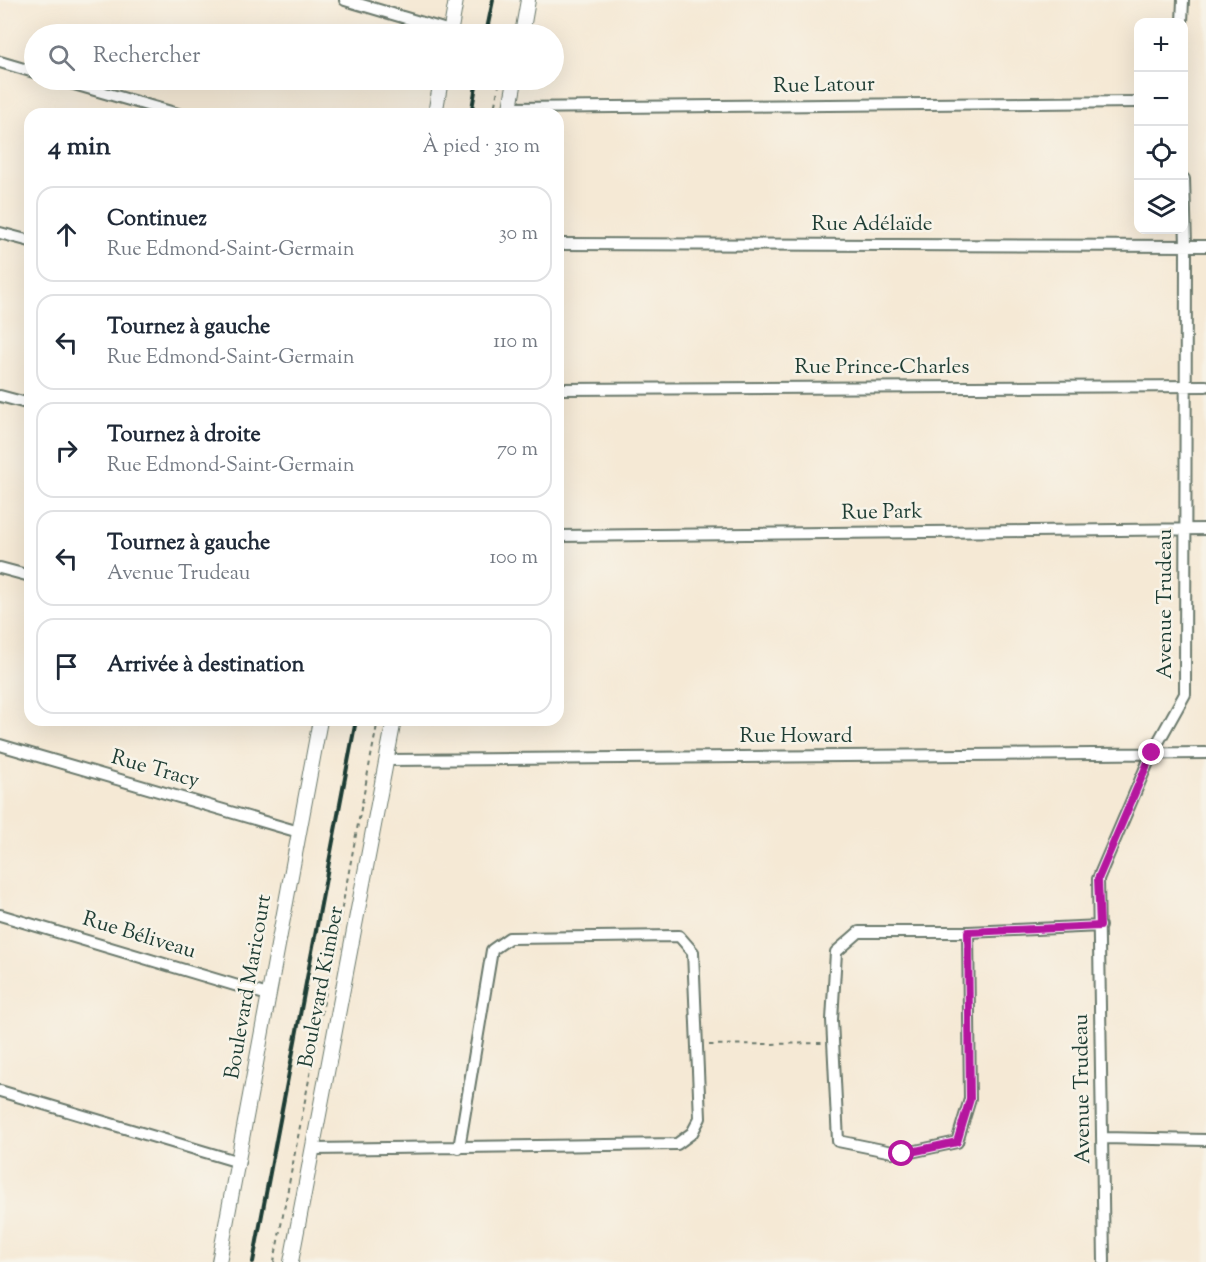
<!DOCTYPE html>
<html lang="fr">
<meta charset="utf-8">
<style>
body{margin:0;font-family:"Sorts Mill Goudy",serif;background:#f2f2f3;color:#1f2937}
.controls{position:absolute;right:18px;top:18px;display:grid;overflow:hidden;border-radius:12px;box-shadow:0 6px 24px #0002}
.controls button{width:54px;height:54px;display:grid;place-items:center;padding:0;border:0;border-bottom:2px solid #e0e1e3;background:#fff;color:#1f2937;font:30px sans-serif}
.stop{position:absolute;width:18px;height:18px;margin:-14px;border:4px solid #b5179e;border-radius:50%;background:#fff}
.stop.end{background:#b5179e;border-color:#fff;box-shadow:0 2px 6px #0008}
.list{margin:0;padding:0;list-style:none}
h2{display:flex;justify-content:space-between;align-items:center;height:78px;margin:0;padding:0 24px;font-size:26px}
h2 small{font-size:20px;font-weight:400;color:#747a83}
.list li{display:grid;grid-template-columns:39px 1fr auto;gap:18px;align-items:center;box-sizing:border-box;height:96px;margin:0 12px 12px;padding:0 12px;border:2px solid #e0e1e3;border-radius:18px}
.list b{display:block;font-size:22px;white-space:nowrap}
.list p{margin:0;font-size:20px;white-space:nowrap;color:#747a83}
.list em{font-size:20px;font-style:normal;color:#747a83}
.icon{flex:none;width:33px;height:33px;fill:none;stroke:currentColor;stroke-width:2;stroke-linecap:round;stroke-linejoin:round}
.map{position:relative;flex:none;width:1206px;height:1262px;overflow:hidden}
.search{position:absolute;background:#fff;box-shadow:0 6px 24px #0002;left:24px;top:24px;width:540px;height:66px;display:flex;align-items:center;gap:15px;box-sizing:border-box;padding:0 21px;border-radius:33px;color:#747a83;font-size:22px}
.panel{position:absolute;background:#fff;box-shadow:0 6px 24px #0002;left:24px;top:108px;width:540px;height:618px;border-radius:18px}
.map>svg:first-child{display:block}
.lines{fill:none;stroke-linecap:round;stroke-linejoin:round}
.minor-casing{stroke:#6a796c;stroke-width:14}
.tertiary-casing{stroke:#6a796c;stroke-width:16}
.path{stroke:#6a796c;stroke-width:2;stroke-dasharray:4.5 4.5;stroke-linecap:butt}
.minor{stroke:#fff;stroke-width:10}
.tertiary{stroke:#fff;stroke-width:14}
.rail{stroke:#1f3d34;stroke-width:4}
.route{stroke:#b5179e;stroke-width:8}
.labels{text-anchor:middle;dominant-baseline:central;stroke-width:5;stroke-linejoin:round;paint-order:stroke}
.street-label{font-size:21px;fill:#1f3d34;stroke:#f7f3e8}
</style>
<div class="map">
<svg width="1206" height="1262" viewBox="0 0 1206 1262">
<rect width="100%" height="100%" fill="#f7f3e8"/>
<filter id="ink" filterUnits="userSpaceOnUse"><feTurbulence type="fractalNoise" baseFrequency=".0167" numOctaves="2"/><feDisplacementMap in="SourceGraphic" scale="12" xChannelSelector="R" yChannelSelector="G"/><feConvolveMatrix kernelMatrix="1 2 1 2 8 2 1 2 1" color-interpolation-filters="sRGB"/></filter>
<filter id="wash" filterUnits="userSpaceOnUse"><feTurbulence type="fractalNoise" baseFrequency=".008" numOctaves="4" result="noise"/><feDisplacementMap in="SourceGraphic" scale="24" xChannelSelector="R" yChannelSelector="G"/><feGaussianBlur stdDeviation="1.35" result="paint"/><feColorMatrix in="noise" values="0 0 0 0 0 0 0 0 0 0 0 0 0 0 0 0 0 1.4 0 .05"/><feComposite in="paint" operator="in"/></filter>
<g filter="url(#wash)">
<rect width="100%" height="100%" fill="#f5e9d5"/>
</g>
<g filter="url(#ink)">
<g class="lines">
<g class="minor-casing">
<path id="minor" d="M345 0 450 31
M1182 22 1183 0
M0 62 34 72
M60 80 178 114
M510 108 1138 102
M0 233 30 241
M558 244 1206 246
M558 389 1206 386
M0 396 30 404
M558 536 1206 529
M0 568 30 576
M0 745 299 832
M386 760 1206 753
M0 915 268 995
M968 932 970 1099 957 1142 902 1154 838 1141 832 1020 836 952 859 932H968L1100 926
M0 1091 239 1162
M1103 1138 1206 1140
M313 1149 677 1144 692 1133 700 1118 693 952 679 936 509 938 492 950 459 1148
M1104 1262 1098 879 1152 753 1185 694 1186 245 1184 179"/>
</g>
<g class="tertiary-casing">
<path id="tertiary" d="M450 34 456 0
M522 34 528 0
M435 114 441 80
M509 114 515 80
M219 1262 320 720
M291 1262 394 720"/>
</g>
<path class="path" d="M493 114 500 80
M709 1045 823 1043
M274 1262 378 720"/>
<use href="#minor" class="minor"/>
<use href="#tertiary" class="tertiary"/>
<path class="rail" d="M486 34 493 0
M471 114 477 80
M253 1262 356 720"/>
</g>
</g>
<g class="lines" filter="url(#ink)">
<path class="route" d="M902 1154 957 1142 970 1099 968 932 1100 926 1098 879 1152 753"/>
</g>
<g class="labels">
<g class="street-label">
<text transform="translate(824 86) rotate(-1)">Rue Latour</text>
<text x="872" y="225">Rue Adélaïde</text>
<text x="882" y="368">Rue Prince-Charles</text>
<text transform="translate(882 513) rotate(-1)">Rue Park</text>
<text transform="translate(1166 604) rotate(-90)">Avenue Trudeau</text>
<text x="796" y="737">Rue Howard</text>
<text transform="translate(155 770) rotate(16)">Rue Tracy</text>
<text transform="translate(139 936) rotate(17)">Rue Béliveau</text>
<text transform="translate(249 987) rotate(-80)">Boulevard Maricourt</text>
<text transform="translate(322 987) rotate(-79)">Boulevard Kimber</text>
<text transform="translate(1083 1089) rotate(-91)">Avenue Trudeau</text>
</g>
</g>
</svg>
<div class="controls">
<button>+</button>
<button>−</button>
<button><svg class="icon" aria-label="locate" viewBox="0 0 24 24"><circle cx="12" cy="12" r="6"/><path d="M12 2v4M12 18v4M2 12h4M18 12h4"/></svg></button>
<button><svg class="icon" aria-label="layers" viewBox="0 0 24 24"><path d="M12 4l9 5-9 5-9-5zM3 14l9 5 9-5"/></svg></button>
</div>
<div class="stop" style="left:902px;top:1154px"></div>
<div class="stop end" style="left:1152px;top:753px"></div>
<div class="search"><svg class="icon" aria-label="search" viewBox="0 0 24 24"><circle cx="10" cy="10" r="6"/><path d="M15 15l6 6"/></svg>Rechercher</div>
<section class="panel">
<h2>4 min<small>À pied · 310 m</small></h2>
<ul class="list">
<li><svg class="icon" aria-label="ahead" viewBox="0 0 24 24"><path d="M12 20V5M6 11l6-6 6 6"/></svg><div><b>Continuez</b><p>Rue Edmond-Saint-Germain</p></div><em>30 m</em></li>
<li><svg class="icon" aria-label="left" viewBox="0 0 24 24"><path d="M17 20v-9H6M10 6l-5 5 5 5"/></svg><div><b>Tournez à gauche</b><p>Rue Edmond-Saint-Germain</p></div><em>110 m</em></li>
<li><svg class="icon" aria-label="right" viewBox="0 0 24 24"><path d="M7 20v-9h11M14 6l5 5-5 5"/></svg><div><b>Tournez à droite</b><p>Rue Edmond-Saint-Germain</p></div><em>70 m</em></li>
<li><svg class="icon" aria-label="left" viewBox="0 0 24 24"><path d="M17 20v-9H6M10 6l-5 5 5 5"/></svg><div><b>Tournez à gauche</b><p>Avenue Trudeau</p></div><em>100 m</em></li>
<li><svg class="icon" aria-label="arrive" viewBox="0 0 24 24"><path d="M6 21V4h12l-3 4 3 4H6"/></svg><div><b>Arrivée à destination</b></div></li>
</ul>
</section>
</div>
